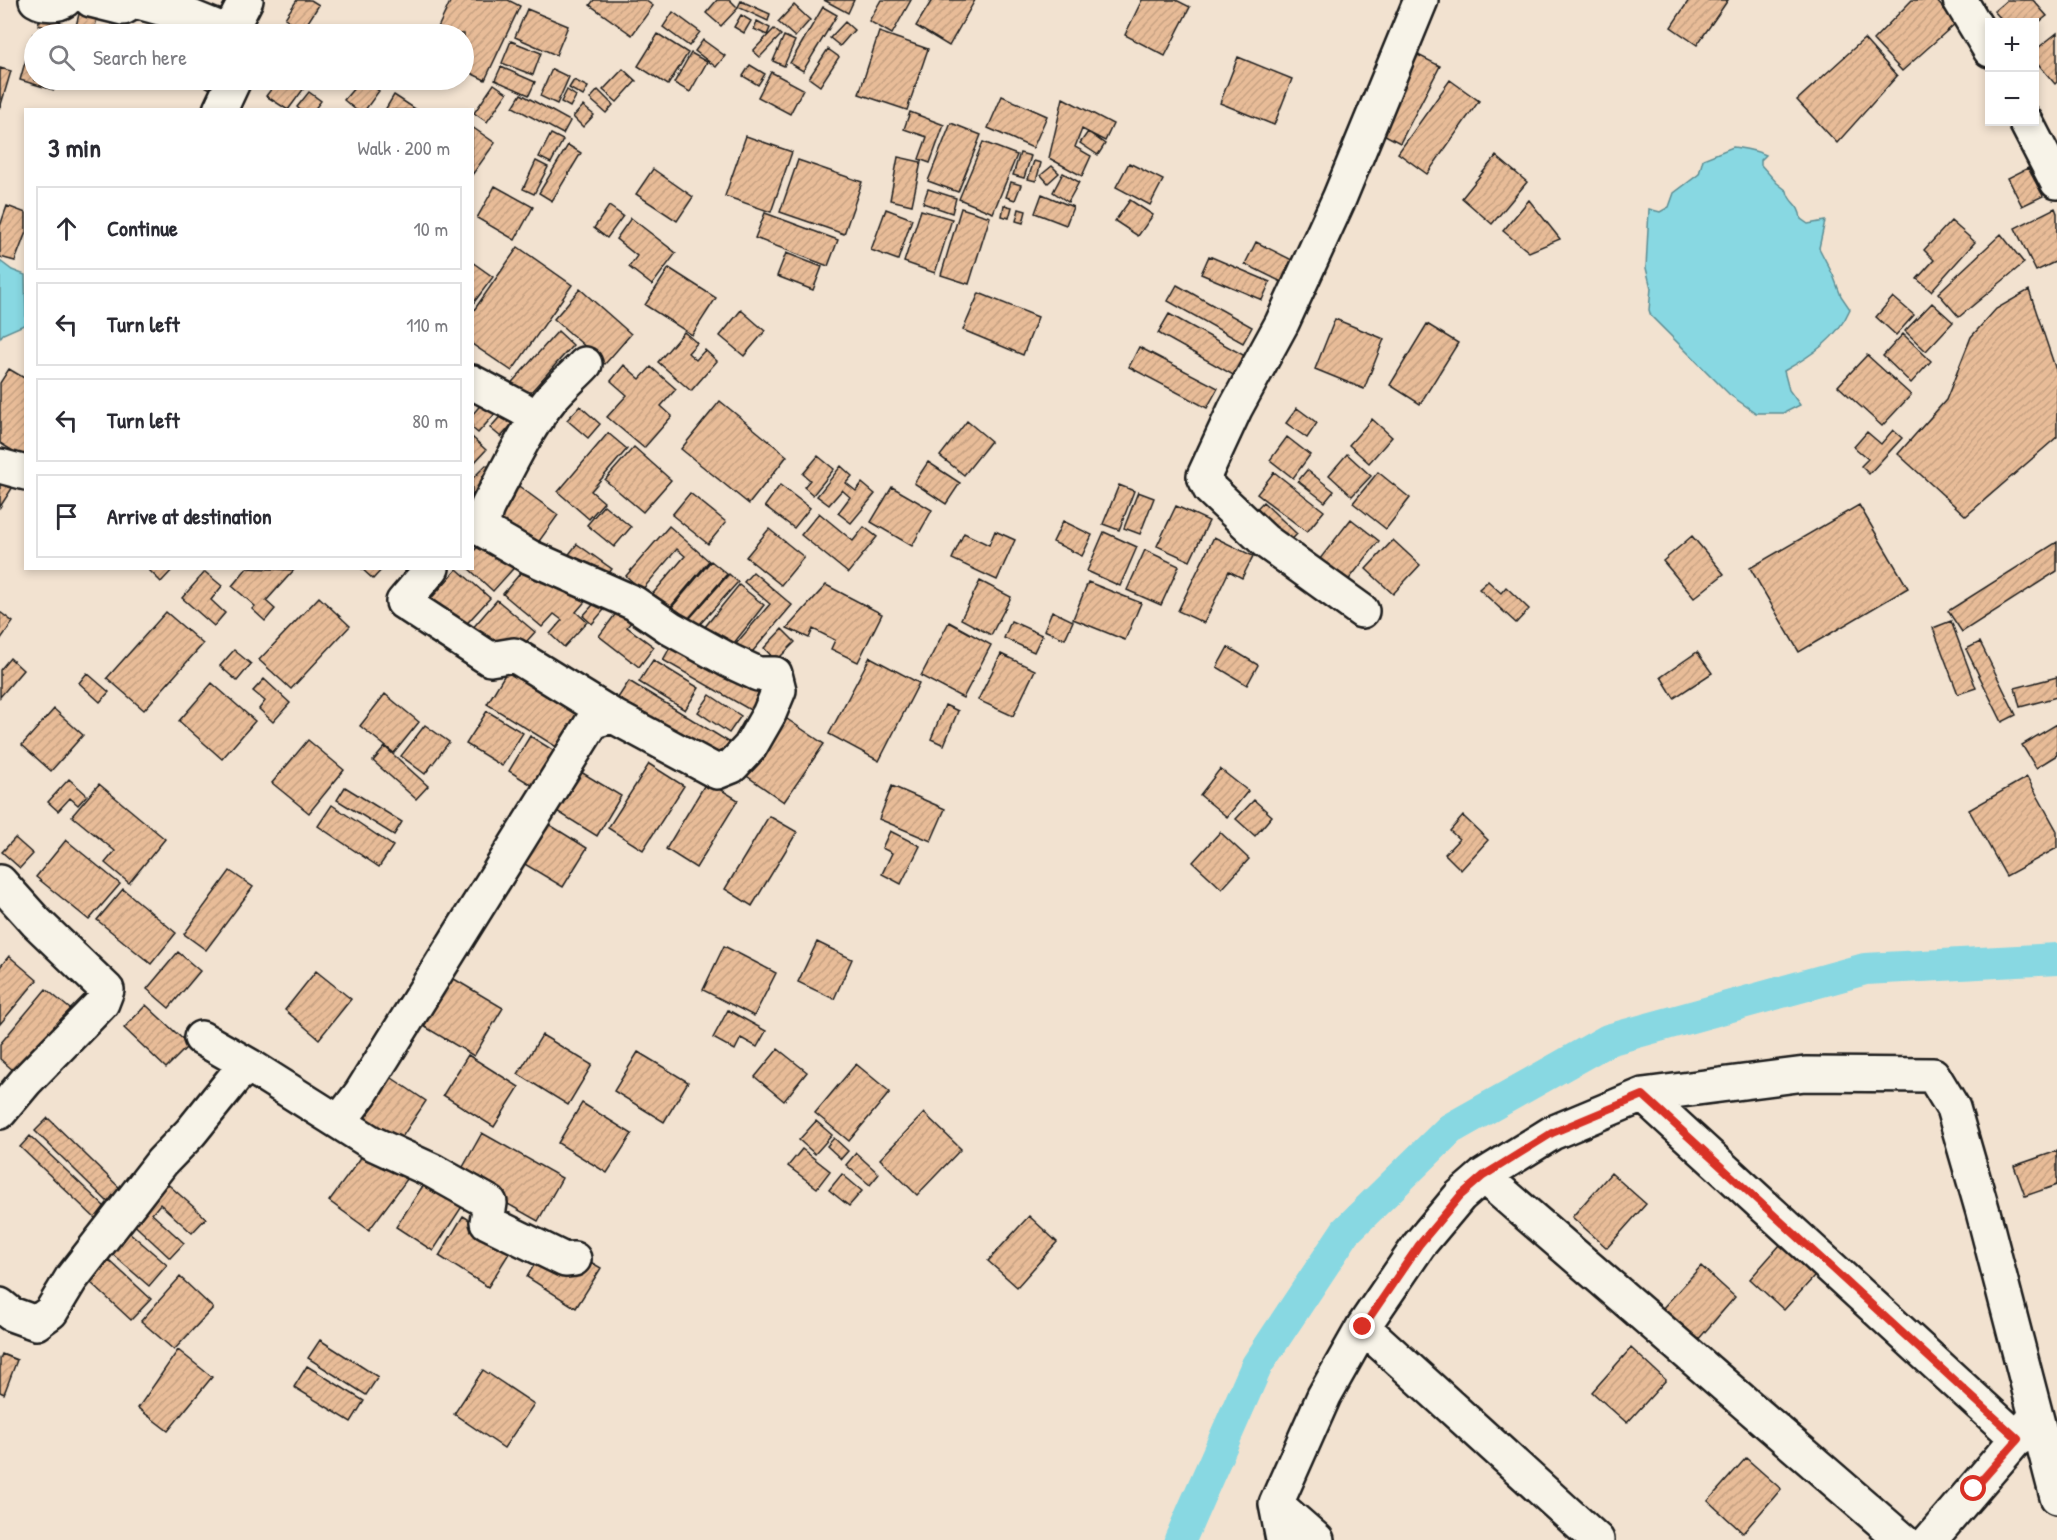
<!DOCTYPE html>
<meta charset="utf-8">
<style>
body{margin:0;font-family:"Patrick Hand",sans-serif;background:#f7f7f7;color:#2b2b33}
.controls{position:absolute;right:18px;top:18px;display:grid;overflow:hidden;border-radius:0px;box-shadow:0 3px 9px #0003}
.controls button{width:54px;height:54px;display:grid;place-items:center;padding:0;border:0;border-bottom:2px solid #e1e1e2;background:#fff;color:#2b2b33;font:30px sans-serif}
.stop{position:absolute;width:18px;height:18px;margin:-14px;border:4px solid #d93025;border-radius:50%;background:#fff}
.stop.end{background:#d93025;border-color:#fff;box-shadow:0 2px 6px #0008}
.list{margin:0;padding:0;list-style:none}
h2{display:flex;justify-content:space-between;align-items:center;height:78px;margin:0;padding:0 24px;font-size:26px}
h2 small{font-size:20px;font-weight:400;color:#7c7c81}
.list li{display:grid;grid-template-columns:39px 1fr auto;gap:18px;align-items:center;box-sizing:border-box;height:84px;margin:0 12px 12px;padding:0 12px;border:2px solid #e1e1e2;border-radius:0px}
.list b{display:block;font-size:22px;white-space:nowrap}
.list em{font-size:20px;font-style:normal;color:#7c7c81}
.icon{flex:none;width:33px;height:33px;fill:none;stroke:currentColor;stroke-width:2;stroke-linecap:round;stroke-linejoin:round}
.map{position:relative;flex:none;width:2057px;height:1540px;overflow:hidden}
.search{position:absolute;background:#fff;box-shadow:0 3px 9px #0003;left:24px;top:24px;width:450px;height:66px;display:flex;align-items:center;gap:15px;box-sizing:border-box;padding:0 21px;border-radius:33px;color:#7c7c81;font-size:22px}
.panel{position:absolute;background:#fff;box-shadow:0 3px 9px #0003;left:24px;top:108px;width:450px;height:462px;border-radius:0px}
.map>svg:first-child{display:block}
.water{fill:#88d8e2;stroke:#5d8d93;stroke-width:1.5}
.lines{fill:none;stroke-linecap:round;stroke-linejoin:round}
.canal{stroke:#88d8e2;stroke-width:32}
.building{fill:url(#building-hatch);stroke:#1c1c1c;stroke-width:1.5}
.minor-casing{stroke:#1c1c1c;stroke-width:38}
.minor{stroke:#f7f3e8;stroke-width:33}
.route{stroke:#d93025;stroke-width:8}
</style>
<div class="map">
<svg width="2057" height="1540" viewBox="0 0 2057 1540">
<defs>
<pattern id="building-hatch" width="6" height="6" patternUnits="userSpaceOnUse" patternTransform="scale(1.5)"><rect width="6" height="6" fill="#e8bc98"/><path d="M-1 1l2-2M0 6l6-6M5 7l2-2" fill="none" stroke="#c6a182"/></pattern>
</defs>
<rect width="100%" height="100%" fill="#f2e2d0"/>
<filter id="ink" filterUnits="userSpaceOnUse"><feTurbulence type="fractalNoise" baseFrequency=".0167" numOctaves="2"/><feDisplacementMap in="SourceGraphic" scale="12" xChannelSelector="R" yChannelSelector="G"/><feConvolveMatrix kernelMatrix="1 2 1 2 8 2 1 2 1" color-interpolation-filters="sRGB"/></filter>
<g filter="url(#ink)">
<path class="water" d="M1733 147C1745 149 1755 150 1766 155L1761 160V165L1777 183 1787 191C1789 204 1799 202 1801 219L1808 224 1825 221 1819 248 1833 275 1841 296 1850 309C1837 339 1812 355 1784 371L1789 390 1800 405 1784 413H1756L1730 395 1651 316 1649 310 1651 288 1646 268 1649 209 1660 212 1669 207 1674 193 1699 174 1703 159Z
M0 261 12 270 25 275 26 324 3 334 0 338Z"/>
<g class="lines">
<path class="canal" d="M1180 1540 1257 1365 1346 1231 1450 1129 1608 1040 1865 969 2057 959"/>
</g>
<path class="building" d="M45 0 65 5 58 30 38 25Z
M297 0H311L319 5 303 30 285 18Z
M451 0H508L520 6 485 80 464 70V34H435Z
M594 0H645L653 6 632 35 590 5Z
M717 0H730L738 8 721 26 706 13Z
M824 0H854L848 13Z
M881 0H911L892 34 869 21Z
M932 0H975L949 46 916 26Z
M1142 0H1176L1190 7 1165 56 1125 35Z
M1689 0H1728L1697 45 1671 27Z
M1912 0H1936L1956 23 1902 71 1873 40Z
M2007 0H2033L2047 16 2034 26V22H2004L1994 11Z
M741 1 770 14 768 21 738 7Z
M794 5 810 20 795 37 778 22Z
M823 7 837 15 803 71 790 63Z
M527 9 568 26 556 55 515 37Z
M673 12 700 32 689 46 663 27Z
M79 14 97 19 93 34H74Z
M741 15 751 21 744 33 734 27Z
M757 21 770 28 767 35 754 29Z
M845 22 854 30 840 46 830 38Z
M165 24 189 34H160Z
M127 28 153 34H126Z
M774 29 781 35 760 57 753 51Z
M879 32 928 49 907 110 859 94Z
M2057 33V82L2055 84 2034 59V51Z
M33 34H35L34 80H56L54 90 20 80Z
M658 34 688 53 668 85 638 66Z
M784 36 795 41 784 66 773 61Z
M1864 39 1897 76 1837 143 1797 100Z
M703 40 725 56 716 67 695 51Z
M511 41 541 53 533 75 502 63Z
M828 49 839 57 820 86 809 78Z
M1412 52 1440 66 1400 143 1372 128Z
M691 53 707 62 690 92 674 83Z
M1238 57 1292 79 1274 125 1220 103Z
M750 65 765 74 758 85 743 76Z
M501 67 535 82 529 95 495 80Z
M0 68 11 71 0 108Z
M552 69 569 77 557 104 540 96Z
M623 69 636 81 617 102 603 90Z
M771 72 803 89 790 114 758 97Z
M192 80H224L217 92Z
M278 80H310L288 110 266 96Z
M361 80H365L379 91 365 110H356L344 100Z
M574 80 588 87 583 96 569 88Z
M1450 80 1479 101 1427 174 1398 153Z
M494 84 507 93 487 122 474 113Z
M567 90 576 96 570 107 561 102Z
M598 90 613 105 606 113 590 99Z
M309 92 321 101 314 110H300L297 107Z
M521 94 570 121 563 134 513 107Z
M394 95 417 110H385Z
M1002 96 1047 116 1033 148 988 128Z
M1063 98 1113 124 1105 141 1082 129 1075 147 1091 156 1082 176 1049 158Z
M583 106 594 115 583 127 573 117Z
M910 112 944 125 930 163 919 159 927 137 904 129Z
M951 123 981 135 958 192 928 181Z
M472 127 495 143 472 175Z
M1088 132 1105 144 1098 155 1080 143Z
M551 134 563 140 551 163 539 157Z
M746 136 792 152 771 212 725 196Z
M983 142 1017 155 993 213 959 199Z
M568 145 581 153 552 201 539 193Z
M1020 153 1031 156 1024 178 1013 175Z
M1496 156 1527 182 1492 224 1462 198Z
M898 157 921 162 912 205 890 200Z
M798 160 862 182 844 234 780 212Z
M536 161 548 167 534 194 523 189Z
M1034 161 1041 163 1036 181 1028 179Z
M1129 163 1163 180 1150 205 1116 187Z
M1052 166 1059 173 1048 183 1041 175Z
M2028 168 2043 196 2022 206 2008 178Z
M653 169 693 197 677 221 636 194Z
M1063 173 1079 182 1068 202 1053 192Z
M1011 182 1021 185 1015 200 1006 197Z
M495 186 533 207 515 240 477 218Z
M928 189 956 198 952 213 923 203Z
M1042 194 1073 207 1066 225 1035 213Z
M1130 200 1153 215 1138 236 1115 221Z
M1529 200 1560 239 1529 252 1503 231Z
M1004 205 1012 207 1009 218 1002 216Z
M7 206 26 213V232L15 261 0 257V226Z
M609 206 623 216 607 238 594 228Z
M961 208 990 217 969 284 941 275Z
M2055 208 2057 213V261L2036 271 2015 228Z
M886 209 912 219 898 260 871 250Z
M1019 209 1026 211 1023 223 1016 221Z
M921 210 952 219 935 273 904 262Z
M765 213 838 240 828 266 755 238Z
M631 218 676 253 652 285 629 267 637 256 616 239Z
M1951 221 1975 242 1931 291 1917 279 1934 260 1924 250Z
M2001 234 2024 263 1959 317 1938 293Z
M1256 242 1302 265 1292 287 1245 264Z
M518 247 572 285 512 371 472 344V313Z
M786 253 822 267 813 290 777 276Z
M1209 256 1270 282 1262 300 1201 274Z
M472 262 493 277 472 305Z
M669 268 716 298 692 335 645 305Z
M1177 285 1252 327 1243 343 1168 301Z
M580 289 631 334 605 364 554 319Z
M2029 290 2057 373V437L1966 516 1898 454 1946 400 1971 337 1996 309Z
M979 293 1038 317 1023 355 963 330Z
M1893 297 1914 315 1896 335 1876 317Z
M1932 303 1953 322 1926 351 1905 331Z
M741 310 765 331 744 356 720 336Z
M1169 314 1245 356 1235 376 1158 333Z
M1335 319 1384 339 1364 389 1315 369Z
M1427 324 1458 343 1420 404 1390 385Z
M558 331 573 345 521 403 506 389Z
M684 332 697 343 688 353 696 360 705 350 717 361 691 391 658 362Z
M1903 334 1931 361 1911 383 1883 356Z
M1139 347 1218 388 1207 408 1129 367Z
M1867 355 1911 395 1882 426 1838 386Z
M624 365 640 379 651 367 676 389 661 406 672 416 644 448 607 417 627 395 611 381Z
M9 369 26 379V459L0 443V383Z
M489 395 502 406 478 433 472 428V415Z
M720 401 787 456 749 504 681 449Z
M580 406 600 424 588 438 567 420Z
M1297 408 1317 423 1307 438 1286 423Z
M504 412 515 421 501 437 490 428Z
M1372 419 1392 437 1369 463 1349 445Z
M967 421 991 441 964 475 940 456Z
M1893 430 1902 438 1869 474 1861 466 1868 459 1854 447 1867 432 1881 444Z
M608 433 627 449 591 491 604 502 589 519 558 492Z
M472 437 486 450 475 462 472 459Z
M1287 437 1310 455 1293 478 1270 460Z
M634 447 671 480 643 512 605 480Z
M1347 454 1371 476 1352 496 1329 475Z
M818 456 834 469 813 495 804 487 810 480 803 474Z
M928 462 960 483 946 504 914 483Z
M486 465 499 477 472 502V479Z
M841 466 852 476 846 483 856 491 862 483 875 494 851 523 838 513 850 497 842 490 829 505 817 496Z
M0 467 18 479 0 507Z
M1307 470 1334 491 1325 502 1298 481Z
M1274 472 1324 511 1307 532 1257 494Z
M1378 472 1410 498 1386 529 1353 503Z
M516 484 558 515 532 551 490 520Z
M780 485 810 508 794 528 765 506Z
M1119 485 1134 491 1119 530 1103 524Z
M892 487 932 510 912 546 871 522Z
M1138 492 1154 498 1140 534 1124 528Z
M690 493 726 522 708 544 672 515Z
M1263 502 1297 534 1282 550 1247 519Z
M604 505 631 527 614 547 587 525Z
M1859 505 1908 588 1799 652 1750 568Z
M1176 506 1209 521 1190 561 1157 546Z
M819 513 853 541 864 527 877 537 848 573 801 535Z
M1351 519 1379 541 1347 582 1319 560Z
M1063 521 1092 535 1082 556 1053 542Z
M669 526 709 561 667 611 650 597 685 556 677 549 642 590 626 576Z
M769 529 804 557 781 585 746 557Z
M995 531 1015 540 997 580 952 559 964 533 989 545Z
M1104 532 1137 547 1120 586 1087 571Z
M1692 536 1724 574 1694 598 1663 561Z
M1214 537 1253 556 1242 578 1229 571 1204 623 1178 611Z
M1393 540 1420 565 1393 594 1366 569Z
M2057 542V571L1962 632 1948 611Z
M577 544 612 569 602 583 566 558Z
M479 545 520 561 493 591 468 568H472V553Z
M1145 550 1179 566 1161 605 1127 590Z
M711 561 727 574 682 626 666 614Z
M528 564 589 597 576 612 587 622 564 647 550 634 562 620 554 614 542 627 503 594Z
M147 568H174L161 582Z
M247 568 294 570 266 601 275 609 265 621 252 609 255 606 232 586Z
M361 568H383L373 579Z
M457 569 490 598 461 630 429 601Z
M205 572 222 586 211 600 225 613 214 626 182 598Z
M753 572 792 605 742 664 729 652 770 604 744 582Z
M729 574 738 582 691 634 682 627Z
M980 581 1011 597 991 635 961 619Z
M1488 581 1501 593 1506 587 1529 609 1516 623 1479 589Z
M1088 582 1141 603 1125 640 1073 619Z
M739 585 764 605 730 648 704 628Z
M826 585 882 614 858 662 831 649 835 640 813 629 809 638 787 628Z
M319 597 350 626 291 689 259 660Z
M600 597 608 605 592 624 583 616Z
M497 600 535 632 517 652 499 654 471 630Z
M623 604 637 615 627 627 654 647 639 667 599 636Z
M1052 611 1073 621 1065 639 1044 630Z
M0 612 13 622 0 640Z
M166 612 203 644 144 710 107 678Z
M1011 621 1042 635 1034 652 1004 638Z
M1951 621 1976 688 1958 694 1933 628Z
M949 622 991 645 963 698 921 676Z
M782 629 795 642 776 661 764 648Z
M675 639 765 689 752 711 663 660Z
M1980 642 2016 715 2002 722 1966 649Z
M1228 647 1258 665 1247 685 1217 667Z
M234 650 251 664 237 681 220 666Z
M1697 652 1712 673 1674 698 1661 677Z
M1001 654 1035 670 1013 716 978 700Z
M870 657 919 683 879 761 829 734Z
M10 658 23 670 0 697V670Z
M653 660 699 688 685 710 639 682Z
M510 666 587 714 563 751 487 704Z
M87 673 109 692 100 702 79 683Z
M2057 677V697L2020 707 2015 688Z
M264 679 290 703 273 722 259 709 265 701 253 691Z
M629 681 729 742 714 766 614 704Z
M212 683 255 721 222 759 179 721Z
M385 694 419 722 394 753 360 726Z
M710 695 741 716 729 733 698 712Z
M945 705 958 711 944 745 931 739Z
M54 709 83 735 51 771 22 745Z
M487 711 523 733 502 766 466 744Z
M781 715 824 744 784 802 741 772Z
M2057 724V755L2036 768 2022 745Z
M425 725 449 742 425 774 401 756Z
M530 736 559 754 538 789 509 771Z
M308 740 344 770 309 813 272 783Z
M385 747 428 786 416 799 373 761Z
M649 764 684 786 643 850 608 828Z
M571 766 621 796 597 836 547 805Z
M1220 769 1248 791 1227 817 1200 795Z
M2027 777 2057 831V848L2006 876 1969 810Z
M69 779 87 795 78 805 70 798 58 811 48 802Z
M707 781 738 800 696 868 666 849Z
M99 784 165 839 129 883 105 863 115 851 72 816Z
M892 786 945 809 931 841 879 819Z
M345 787 402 822 394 835 337 800Z
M1254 800 1272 816 1255 836 1236 819Z
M332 805 393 846 379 867 318 826Z
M769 816 797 832 752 906 725 889Z
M1463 816 1488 840 1461 870 1445 854 1459 839 1450 831Z
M537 817 587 848 563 887 513 857Z
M890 831 920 846 901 884 882 874 892 853 882 848Z
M1220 832 1249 859 1222 889 1193 862Z
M15 838 33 854 20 868 2 852Z
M66 840 120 884 89 920 36 877Z
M230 871 253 887 206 950 184 934Z
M123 889 176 933 151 964 97 920Z
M817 942 852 959 834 999 798 982Z
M724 946 776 973 754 1016 703 990Z
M178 952 200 971 169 1008 147 989Z
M9 956 37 980 0 1024V967Z
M316 971 351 999 319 1039 285 1010Z
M449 976 503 1008 474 1056 420 1024Z
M46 989 75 1013 21 1077 0 1059V1044Z
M146 1005 189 1045 166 1068 124 1028Z
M728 1010 766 1031 757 1047 741 1038 735 1050 713 1038Z
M542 1035 592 1065 568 1105 518 1074Z
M778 1049 807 1072 784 1101 755 1077Z
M638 1052 688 1082 664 1122 614 1091Z
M468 1055 519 1087 494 1127 443 1095Z
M856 1064 890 1092 849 1141 815 1113Z
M389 1076 426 1101 396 1146 359 1122Z
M582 1103 632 1134 607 1173 558 1143Z
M924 1113 961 1149 917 1195 880 1159Z
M48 1118 125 1193 112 1206 35 1131Z
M816 1121 832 1135 815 1154 799 1140Z
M482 1133 562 1178 538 1221 458 1176Z
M30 1136 106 1208 96 1219 20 1147Z
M834 1138 848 1151 841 1159 827 1146Z
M368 1148 408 1178 369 1230 329 1201Z
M802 1149 830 1171 817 1188 788 1166Z
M2057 1151V1185L2025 1196 2014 1166Z
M856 1153 879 1174 870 1185 846 1165Z
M1611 1173 1646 1204 1607 1248 1572 1217Z
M842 1174 862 1191 849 1206 829 1190Z
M162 1179 206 1218 192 1233 160 1204 152 1214 184 1243 170 1258 127 1218Z
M426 1181 463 1205 433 1251 396 1227Z
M463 1216 513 1247 488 1287 439 1256Z
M1029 1216 1057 1242 1017 1287 988 1261Z
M129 1232 167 1265 149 1286 111 1253Z
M1788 1236 1823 1267 1784 1310 1750 1279Z
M550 1238 601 1268 576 1308 527 1277Z
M109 1260 151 1299 131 1320 90 1282Z
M1701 1266 1735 1297 1697 1341 1662 1309Z
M180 1277 213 1308 174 1350 141 1321Z
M320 1340 378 1377 366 1395 308 1358Z
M1631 1348 1666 1380 1627 1423 1592 1392Z
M178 1350 212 1377 168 1431 138 1408Z
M2 1354 17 1360 4 1394 0 1392V1359Z
M307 1366 364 1401 351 1422 294 1387Z
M483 1370 534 1404 504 1448 454 1414Z
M1746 1458 1781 1489 1743 1533 1708 1501Z"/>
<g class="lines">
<g class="minor-casing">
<path id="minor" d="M36 0C44 5 58 5 65 0
M91 0 123 8 135 1 189 16 233 34
M1960 0 1990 50
M229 33 246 0
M220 110 234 80
M2026 122 2057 182
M472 382 521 408 537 419
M0 466 26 473
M432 568 403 602 490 659 514 655 613 716
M1362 611 1265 541 1210 489 1204 476 1235 409 1282 323 1339 199 1421 0
M0 882 36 922 107 990 102 1003 26 1081 0 1112
M201 1038 250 1066 372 1143 433 1171 490 1203 487 1222 565 1260 574 1259
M1643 1095 2018 1439
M339 1122 361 1093 593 721 613 716 717 772 732 766 750 747 769 714 779 690 775 674H758L730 661 672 629 634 603 530 557 483 530C483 508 491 502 500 483 515 455 529 426 550 400 560 387 574 376 585 364
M1483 1176 1903 1540
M0 1305 11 1314 36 1323 51 1312 71 1279 162 1162 191 1132 236 1076 250 1066
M1276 1504 1317 1540
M1283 1540 1276 1504 1324 1396 1363 1327
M1597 1540 1363 1327 1419 1245 1460 1196 1483 1176 1552 1133 1643 1095 1805 1074 1933 1075 1953 1108 1983 1212 2057 1497
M1930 1540 2031 1422"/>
</g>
<use href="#minor" class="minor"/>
</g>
</g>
<g class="lines" filter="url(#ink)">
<path class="route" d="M1363 1327 1419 1245 1460 1196 1483 1176 1552 1133 1643 1095 2018 1439 1974 1489"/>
</g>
</svg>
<div class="controls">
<button>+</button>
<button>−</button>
</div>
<div class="stop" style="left:1974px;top:1489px"></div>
<div class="stop end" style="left:1363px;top:1327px"></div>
<div class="search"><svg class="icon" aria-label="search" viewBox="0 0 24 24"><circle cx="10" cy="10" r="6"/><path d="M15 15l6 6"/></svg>Search here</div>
<section class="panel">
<h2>3 min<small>Walk · 200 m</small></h2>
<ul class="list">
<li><svg class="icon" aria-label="ahead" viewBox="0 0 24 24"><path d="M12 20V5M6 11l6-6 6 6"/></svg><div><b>Continue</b></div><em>10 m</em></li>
<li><svg class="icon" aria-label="left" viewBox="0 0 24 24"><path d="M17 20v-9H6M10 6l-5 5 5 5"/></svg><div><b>Turn left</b></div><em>110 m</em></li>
<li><svg class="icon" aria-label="left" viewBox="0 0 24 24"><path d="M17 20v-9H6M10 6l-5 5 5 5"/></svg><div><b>Turn left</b></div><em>80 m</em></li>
<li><svg class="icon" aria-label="arrive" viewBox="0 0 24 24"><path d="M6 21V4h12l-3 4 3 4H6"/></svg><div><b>Arrive at destination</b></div></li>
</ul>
</section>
</div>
